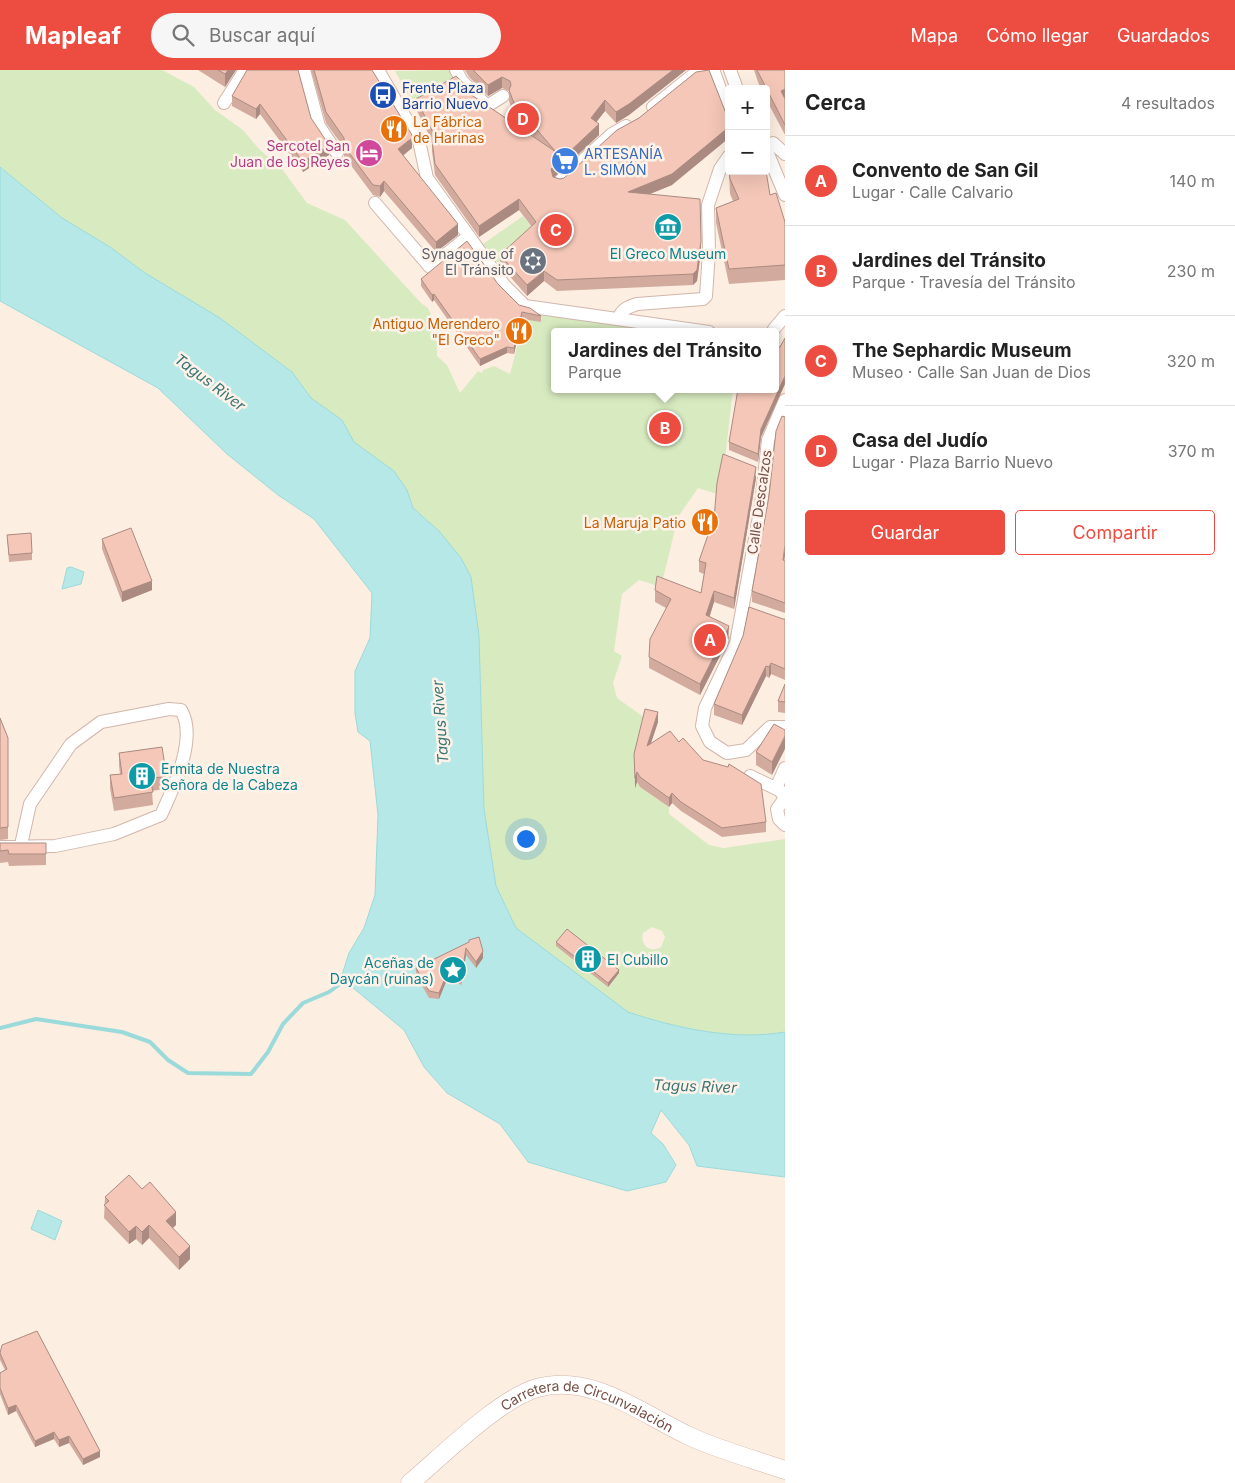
<!DOCTYPE html>
<html lang="es">
<meta charset="utf-8">
<style>
body{margin:0;font-family:Inter,sans-serif;background:#f6f6f6;color:#222}
.controls{position:absolute;right:15px;top:15px;display:grid;overflow:hidden;border-radius:5px;box-shadow:0 5px 20px #0002}
.controls button{width:45px;height:45px;display:grid;place-items:center;padding:0;border:0;border-bottom:1px solid #e0e0e0;background:#fff;color:#222;font:25px sans-serif}
.you{position:absolute;left:525px;top:768px;width:18px;height:18px;margin:-12px;border:4px solid #fff;border-radius:50%;background:#1a73e8;box-shadow:0 0 0 8px #1a73e833}
.badge{display:grid;place-items:center;width:32px;height:32px;border-radius:50%;background:#ed4c41;color:#fff;font-size:16px;font-weight:700}
.pin{position:absolute;translate:-50% -50%;border:2px solid #fff;box-shadow:0 1px 5px #0006}
.popup{position:absolute;left:551px;top:258px;width:228px;height:65px;box-sizing:border-box;display:grid;place-content:center;border-radius:5px;background:#fff;filter:drop-shadow(0 1px 4px #0005);font-size:16px;white-space:nowrap;color:#767676}
.popup b{font-size:19px;color:#222}
.popup::after{content:'';position:absolute;left:50%;top:100%;margin-left:-10px;border:10px solid transparent;border-top-color:#fff}
.list{margin:0;padding:0;list-style:none}
h2{display:flex;justify-content:space-between;align-items:center;height:65px;margin:0;padding:0 20px;font-size:21px}
h2 small{font-size:16px;font-weight:400;color:#767676}
.list li{display:grid;grid-template-columns:32px 1fr auto;gap:15px;align-items:center;box-sizing:border-box;height:90px;padding:0 20px;border-top:1px solid #e0e0e0}
.list b{display:block;font-size:19px;white-space:nowrap}
.list p{margin:0;font-size:16px;white-space:nowrap;color:#767676}
.list em{font-size:16px;font-style:normal;color:#767676}
.actions{display:flex;gap:10px;padding:15px 20px}
.actions a{flex:1;padding:11px 0;border:1px solid #ed4c41;border-radius:5px;text-align:center;font-size:18px;color:#ed4c41}
.actions .main{background:#ed4c41;color:#fff}
.icon{flex:none;width:28px;height:28px;fill:none;stroke:currentColor;stroke-width:2;stroke-linecap:round;stroke-linejoin:round}
.map{position:relative;flex:none;width:785px;height:1413px;overflow:hidden}
header{display:flex;align-items:center;gap:30px;box-sizing:border-box;height:70px;padding:0 25px;background:#ed4c41;color:#fff}
header strong{font-size:24px}
nav{display:flex;gap:28px;margin-inline-start:auto;font-size:18px}
.search{width:350px;height:45px;background:#f6f6f6;display:flex;align-items:center;gap:12px;box-sizing:border-box;padding:0 18px;border-radius:28px;color:#767676;font-size:19px}
main{display:flex}
aside{flex:1;background:#fff}
.map>svg:first-child{display:block}
.green{fill:#d8ebc0;fill-rule:evenodd}
.water{fill:#b6e8e7;stroke:#9bdada}
.lines{fill:none;stroke-linecap:round;stroke-linejoin:round}
.stream{stroke:#9bdada;stroke-width:4}
.street-casing{stroke:#d1b6ab;stroke-width:14}
.secondary-casing{stroke:#d4b5a8;stroke-width:19}
.street{stroke:#fff;stroke-width:12}
.secondary{stroke:#fff;stroke-width:18}
.wall{fill:#d2ab9e}
.shaded-wall{fill:#ab8b81}
.building{fill:#f4c7b8;stroke:#ab8b81}
.labels{text-anchor:middle;dominant-baseline:central;stroke-width:5;stroke-linejoin:round;paint-order:stroke}
.transit-label{font-size:14px;fill:#164399;stroke:#fff3e9;text-anchor:start}
.food-label{font-size:14px;fill:#c56008;stroke:#fff3e9;text-anchor:end}
.hotel-label{font-size:14px;fill:#b23c85;stroke:#fff3e9;text-anchor:end}
.shop-label{font-size:14px;fill:#366cbe;stroke:#fff3e9;text-anchor:start}
.worship-label{font-size:14px;fill:#5b616d;stroke:#fff3e9;text-anchor:end}
.culture-label{font-size:14px;fill:#0d838f;stroke:#fff3e9;text-anchor:start}
.street-label{font-size:14px;fill:#765047;stroke:#fff3e9}
.water-label{font-size:15px;font-style:italic;fill:#387575;stroke:#fff3e9}
</style>
<header>
<strong>Mapleaf</strong>
<div class="search"><svg class="icon" aria-label="search" viewBox="0 0 24 24"><circle cx="10" cy="10" r="6"/><path d="M15 15l6 6"/></svg>Buscar aquí</div>
<nav><a>Mapa</a><a>Cómo llegar</a><a>Guardados</a></nav>
</header>
<main>
<div class="map">
<svg width="785" height="1413" viewBox="0 0 785 1413">
<rect width="100%" height="100%" fill="#fdeee2"/>
<path class="green" d="M0 0H162L194 17 215 40 243 60 259 79 282 99 307 133 345 150 421 233 428 238 435 255 431 261 437 269V286L447 295 460 323 478 301 482 303 483 300 494 296 510 304 526 242 673 262H555V319H733L725 389 717 424 698 418 678 447 661 517 639 510 622 524 614 581 622 586 613 613 617 628 645 648 636 710 640 717 669 737V744L709 775 724 778 785 769V962C734 971 676 958 628 942L516 858 496 816 484 739 479 566 439 461 413 438 407 420 394 401 354 372 342 350 311 328 292 302 220 248 145 203 110 177 62 148 0 97ZM652 857 662 861 665 867 661 877C650 883 640 876 643 863Z
M450 0 459 14 420 37 415 29 411 30 395 1Z
M523 146 536 163 500 196 483 174Z"/>
<path class="water" d="M0 97 62 148 110 177 145 203 220 248 292 302 311 328 342 350 354 372 394 401 407 420 413 438 439 461 461 488 471 507 479 566 484 739 496 816 516 858 628 942C676 958 734 971 785 962V1107L697 1096 689 1075 661 1040 651 1063 663 1074 676 1095 666 1112 627 1121 528 1092 500 1054 447 1023 424 997 404 960 341 908 349 883 364 858 375 825 378 745 370 671 358 662 355 643V601L370 568 372 523 314 449 278 425 227 384 158 318 0 231Z
M71 497 84 502 81 514 62 519 67 498Z
M38 1140 62 1151 55 1170 31 1159Z"/>
<g class="lines">
<path class="stream" d="M0 958 36 949 122 962 150 972 168 990 188 1003 251 1004 268 982 283 954 303 933 329 922 347 909"/>
<g class="street-casing">
<path id="street" d="M304 0 319 56 337 83
M378 0 419 71 427 108 504 215 525 236 709 262
M456 0 462 11 487 36 503 26
M730 0 737 19
M714 2 729 44
M224 33 245 0
M653 37 693 5 714 2
M766 76 773 73 785 84
M766 79 785 125
M559 112 612 64 626 56
M375 133 430 197 469 166
M619 249C620 240 628 237 637 234L703 229 706 226 709 182 708 135 720 99 729 86
M774 259 785 246
M785 330 768 370 761 436 736 573 705 638 702 656 710 672 727 683 746 680 770 657H785
M750 706 777 719
M785 728 777 716 785 698
M785 728 777 739 779 749 785 755
M0 777 55 776 114 764 161 745C173 719 198 668 181 640L169 639 101 652 71 674 30 734 21 775"/>
</g>
<g class="secondary-casing">
<g id="secondary">
<path id="s1" d="M410 1413C442 1386 499 1329 537 1318 592 1303 642 1344 689 1366 719 1380 753 1389 785 1400"/>
</g>
</g>
<use href="#street" class="street"/>
<use href="#secondary" class="secondary"/>
</g>
<path class="wall" d="M198 0H236L225 17Z
M311 0H372L412 78 403 86 458 165 436 182 384 121 380 127 373 125 344 86V78L326 53Z
M465 0H686L629 45 616 53 605 41 596 52 599 65 554 107 560 109 672 115 649 124 701 182 697 211 693 215 557 221 544 211 527 226 500 195V185L532 157 519 140 479 167 435 105 432 81V71L416 39V29L473 26 535 68 514 44 509 31V21L502 18 488 26 469 7Z
M754 0H785V65L766 29V19H761L758 12Z
M232 26 311 48 329 85 303 102 260 44 256 49 232 36Z
M729 101 770 125 785 152V210L729 214 716 153V138L733 131 730 124Z
M421 209 519 235 541 246V252L522 249 514 284 507 283 480 296 434 230 432 232 421 216Z
M785 268V314L761 367 758 392 729 380V372Z
M756 408 734 539 714 532 710 546 729 567 728 570 700 625 649 598V587L666 538 655 532V520L701 523 704 504 699 502V491L713 461Z
M7 465 32 483V490L9 492Z
M102 469 152 520 122 532 102 479Z
M784 491H785V543L752 532V521Z
M783 549H785V610L771 604 769 608 766 606 742 655 714 645V634Z
M785 614V643L778 642V631Z
M0 648 8 668V769L0 770Z
M658 652 651 673 679 672 703 690 766 752V762L722 767 681 741 672 733 669 737 640 717 637 712 635 718 634 684Z
M774 654 772 705 756 695V682Z
M162 677 166 714 164 719 152 721 153 735 114 741 110 718V705L120 704 119 696V683Z
M0 773H46V795L9 796 8 792 0 793Z
M469 872 483 888 476 898 466 885 461 915 448 907 439 929 429 928 416 905V898Z
M556 872 619 903 608 917 556 876Z
M105 1127 176 1155 173 1158 190 1189 179 1200 149 1168 142 1175 136 1169 129 1174 104 1148Z
M0 1282 100 1387 83 1395 69 1373 59 1377 54 1369 35 1377 16 1341 8 1345 0 1324V1303L5 1300 0 1290Z"/>
<path class="shaded-wall" d="M228 0H236L225 17V4Z
M673 0H686L629 45 616 53V42Z
M502 7V18L488 26V15Z
M785 19V30L781 21Z
M605 30V41L591 59V48Z
M260 34V44L256 49V39Z
M599 54V65L551 110V99Z
M729 57V68L672 115 628 133V122Z
M412 68V78L398 89V79Z
M329 75V85L303 102V92Z
M384 111V121L380 127V116Z
M519 129V140L479 167V156Z
M458 154V165L436 182V172Z
M701 171V182L697 211 693 215V204Z
M544 201V211L527 226V215Z
M434 224V230L432 232V225Z
M522 242V249L514 284V278Z
M507 277V283L480 296V289Z
M785 306V314L761 367 758 392V384L761 359Z
M756 397V408L734 539V528Z
M785 475V486L783 501V490Z
M152 511V520L122 532V522Z
M714 521V532L706 556V545Z
M729 556 728 570 700 625V614Z
M771 593V604L769 608V597Z
M766 596V606L742 655V645Z
M658 642V652L647 685V676Z
M785 666V679L772 705V692Z
M166 702V714L164 719V707Z
M637 702V712L635 718V708Z
M672 723V733L669 737V728Z
M466 878V885L461 915V909Z
M483 881V888L476 898V892Z
M619 900V903L608 917V913Z
M448 901V907L439 929V923Z
M176 1142V1155L166 1163V1151Z
M149 1155V1168L142 1175V1162Z
M136 1156V1169L129 1174V1162Z
M190 1176V1189L179 1200V1187Z
M16 1335V1341L8 1345V1338Z
M54 1362V1369L35 1377V1371Z
M69 1366V1373L59 1377V1370Z
M100 1381V1387L83 1395V1389Z"/>
<path class="building" d="M218 0H228L225 4Z
M247 0H298L311 48 329 75 303 92 260 34 256 39 232 26Z
M314 0H372L412 65V68L398 79 458 154 436 172 384 111 380 116 373 115 344 76V68L326 42Z
M473 0H673L629 34 616 42 605 30 591 48 599 54 551 99 553 107 560 109 564 108 617 60 639 48 696 2 709 0 729 51V57L672 104 628 122 700 129 701 171 697 200 693 204 557 210 544 201 527 215 500 185 536 152 519 129 479 156 435 94 432 70 436 68 416 29 456 6 473 22 470 24 556 82 514 33 509 20 511 15 510 11 502 7 488 15Z
M757 0H785V19L781 21 785 29V55Z
M729 101H766L770 125 776 123 785 152V195L729 199 716 138 739 129 730 109Z
M467 171 498 214 519 235 530 238 541 246 522 242 514 278 507 277 480 289 434 224 432 225 421 209Z
M785 268V306L761 359 758 384 729 372 738 319H775V279L780 277Z
M782 346 785 347V475L783 490 785 491V533L752 521 769 426 776 361Z
M723 384 756 397 734 528 714 521 706 545 729 556 728 559 700 614 649 587 650 569 671 529 655 520 657 506 701 523 706 493 699 491 710 459 713 461 717 413Z
M131 458 152 511 122 522 102 469Z
M31 463 32 483 9 485 7 465Z
M749 537 783 549H785V599L771 593 769 597 766 596 742 645 714 634 743 566Z
M785 614V632L778 631Z
M645 639 658 642 647 676 670 661 679 672 683 668 703 690 728 697 729 694 761 714 766 752 722 758 681 732 672 723 669 728 640 707 637 702 635 708 634 684Z
M0 648 8 668V757L0 758Z
M774 654 785 660V666L772 692 756 682Z
M162 677 166 702 164 707 150 708 153 722 114 728 110 705 122 704 119 683Z
M0 773H46V784H9L8 780 0 781Z
M567 859 619 900 608 913 556 872Z
M479 867 483 881 476 892 466 878 461 909 448 901 439 923 429 921 416 898 469 872V870Z
M129 1105 142 1119 150 1112 176 1142 166 1151 190 1176 179 1187 149 1155 142 1162 136 1156 129 1162 104 1135 109 1131 105 1127Z
M37 1261 100 1381 83 1389 69 1366 59 1370 54 1362 35 1371 16 1335 8 1338 0 1318V1303L7 1299 0 1283 2 1275Z"/>
<defs>
<g id="bus-disc" transform="scale(1.4375)"><circle r="9.5" fill="#1a4fb4" stroke="#fff3e9"/><path d="M-5-6H5V4H4V6H2V4H-2V6H-4V4H-5ZM-3.5-4V0h7V-4ZM-3.5 1.2v1.5H-2V1.2ZM2 1.2v1.5H3.5V1.2Z" fill="#fff"/></g>
<g id="restaurant-disc" transform="scale(1.4375)"><circle r="9.5" fill="#e8710a" stroke="#fff3e9"/><path d="M-5-6h1v4h1v-4h1v4h1v-4h1v5L-1.5 .5V6h-2V.5L-5-1ZM5-6V6H3V1.5H1.5Q1.5-4 5-6Z" fill="#fff"/></g>
<g id="hotel-disc" transform="scale(1.4375)"><circle r="9.5" fill="#d1479c" stroke="#fff3e9"/><path d="M-6-4.5h1.5V1H6V5H4.5V3h-9V5H-6ZM-4 0a1.8 1.8 0 1 1 3.6 0ZM.5 0V-2.5h3Q6-2.5 6 0Z" fill="#fff"/></g>
<g id="supermarket-disc" transform="scale(1.4375)"><circle r="9.5" fill="#3f7fe0" stroke="#fff3e9"/><path d="M-6-5.5h2.5l.6 2H6L4.5 2H-2.5L-4.4-4H-6ZM-1.5 3.2a1.3 1.3 0 1 0 .1 0ZM3 3.2a1.3 1.3 0 1 0 .1 0Z" fill="#fff"/></g>
<g id="museum-disc" transform="scale(1.4375)"><circle r="9.5" fill="#0f9aa8" stroke="#fff3e9"/><path d="M0-6L6-3V-2H-6V-3ZM-5-1h2V3h-2ZM-1-1h2V3h-2ZM3-1h2V3H3ZM-6 4H6V6H-6Z" fill="#fff"/></g>
<g id="synagogue-disc" transform="scale(1.4375)"><circle r="9.5" fill="#6b7280" stroke="#fff3e9"/><path d="M0-6.5L5.6 3.2H-5.6ZM0 6.5L5.6-3.2H-5.6Z" fill="#fff"/></g>
<g id="building-disc" transform="scale(1.4375)"><circle r="9.5" fill="#0f9aa8" stroke="#fff3e9"/><path d="M-4-6H4V6H1V3H-1V6H-4ZM-2.5-4.3h1.7v1.8h-1.7ZM.8-4.3h1.7v1.8H.8ZM-2.5-1h1.7V.8h-1.7ZM.8-1h1.7V.8H.8Z" fill="#fff"/></g>
<g id="sight-disc" transform="scale(1.4375)"><circle r="9.5" fill="#0f9aa8" stroke="#fff3e9"/><path d="M0-6L1.8-2.2L6-1.7L2.9 1.2L3.7 5.4L0 3.3L-3.7 5.4L-2.9 1.2L-6-1.7L-1.8-2.2Z" fill="#fff"/></g>
</defs>
<g fill-rule="evenodd">
<use href="#bus-disc" x="383" y="25"/>
<use href="#restaurant-disc" x="394" y="59"/>
<use href="#hotel-disc" x="369" y="83"/>
<use href="#supermarket-disc" x="565" y="91"/>
<use href="#museum-disc" x="668" y="157"/>
<use href="#synagogue-disc" x="533" y="191"/>
<use href="#restaurant-disc" x="519" y="261"/>
<use href="#restaurant-disc" x="705" y="452"/>
<use href="#building-disc" x="142" y="706"/>
<use href="#building-disc" x="588" y="889"/>
<use href="#sight-disc" x="453" y="900"/>
</g>
<g class="labels">
<g class="transit-label">
<text x="402" y="17">Frente Plaza<tspan x="402" dy="16">Barrio Nuevo</tspan></text>
</g>
<g class="food-label">
<text x="413" y="51" text-anchor="start">La Fábrica<tspan x="413" dy="16">de Harinas</tspan></text>
<text x="500" y="253">Antiguo Merendero<tspan x="500" dy="16">"El Greco"</tspan></text>
<text x="686" y="452">La Maruja Patio</text>
</g>
<g class="hotel-label">
<text x="350" y="75">Sercotel San<tspan x="350" dy="16">Juan de los Reyes</tspan></text>
</g>
<g class="shop-label">
<text x="584" y="83">ARTESANÍA<tspan x="584" dy="16">L. SIMÓN</tspan></text>
</g>
<g class="worship-label">
<text x="514" y="183">Synagogue of<tspan x="514" dy="16">El Tránsito</tspan></text>
</g>
<g class="culture-label">
<text x="668" y="183" text-anchor="middle">El Greco Museum</text>
<text x="161" y="698">Ermita de Nuestra<tspan x="161" dy="16">Señora de la Cabeza</tspan></text>
<text x="607" y="889">El Cubillo</text>
<text x="434" y="892" text-anchor="end">Aceñas de<tspan x="434" dy="16">Daycán (ruinas)</tspan></text>
</g>
<g class="street-label">
<text transform="translate(759 432) rotate(-82)">Calle Descalzos</text>
<text stroke="none"><textPath href="#s1" startOffset="212">Carretera de Circunvalación</textPath></text>
</g>
<g class="water-label">
<text transform="translate(210 312) rotate(37)">Tagus River</text>
<text transform="translate(440 652) rotate(-94)">Tagus River</text>
<text transform="translate(695 1016) rotate(2)">Tagus River</text>
</g>
</g>
</svg>
<div class="controls">
<button>+</button>
<button>−</button>
</div>
<div class="you"></div>
<div class="pin badge" style="left:710px;top:570px">A</div>
<div class="pin badge" style="left:665px;top:358px">B</div>
<div class="popup"><b>Jardines del Tránsito</b>Parque</div>
<div class="pin badge" style="left:556px;top:160px">C</div>
<div class="pin badge" style="left:523px;top:49px">D</div>
</div>
<aside>
<h2>Cerca<small>4 resultados</small></h2>
<ul class="list">
<li><span class="badge">A</span><div><b>Convento de San Gil</b><p>Lugar · Calle Calvario</p></div><em>140 m</em></li>
<li><span class="badge">B</span><div><b>Jardines del Tránsito</b><p>Parque · Travesía del Tránsito</p></div><em>230 m</em></li>
<li><span class="badge">C</span><div><b>The Sephardic Museum</b><p>Museo · Calle San Juan de Dios</p></div><em>320 m</em></li>
<li><span class="badge">D</span><div><b>Casa del Judío</b><p>Lugar · Plaza Barrio Nuevo</p></div><em>370 m</em></li>
</ul>
<div class="actions"><a class="main">Guardar</a><a>Compartir</a></div>
</aside>
</main>
